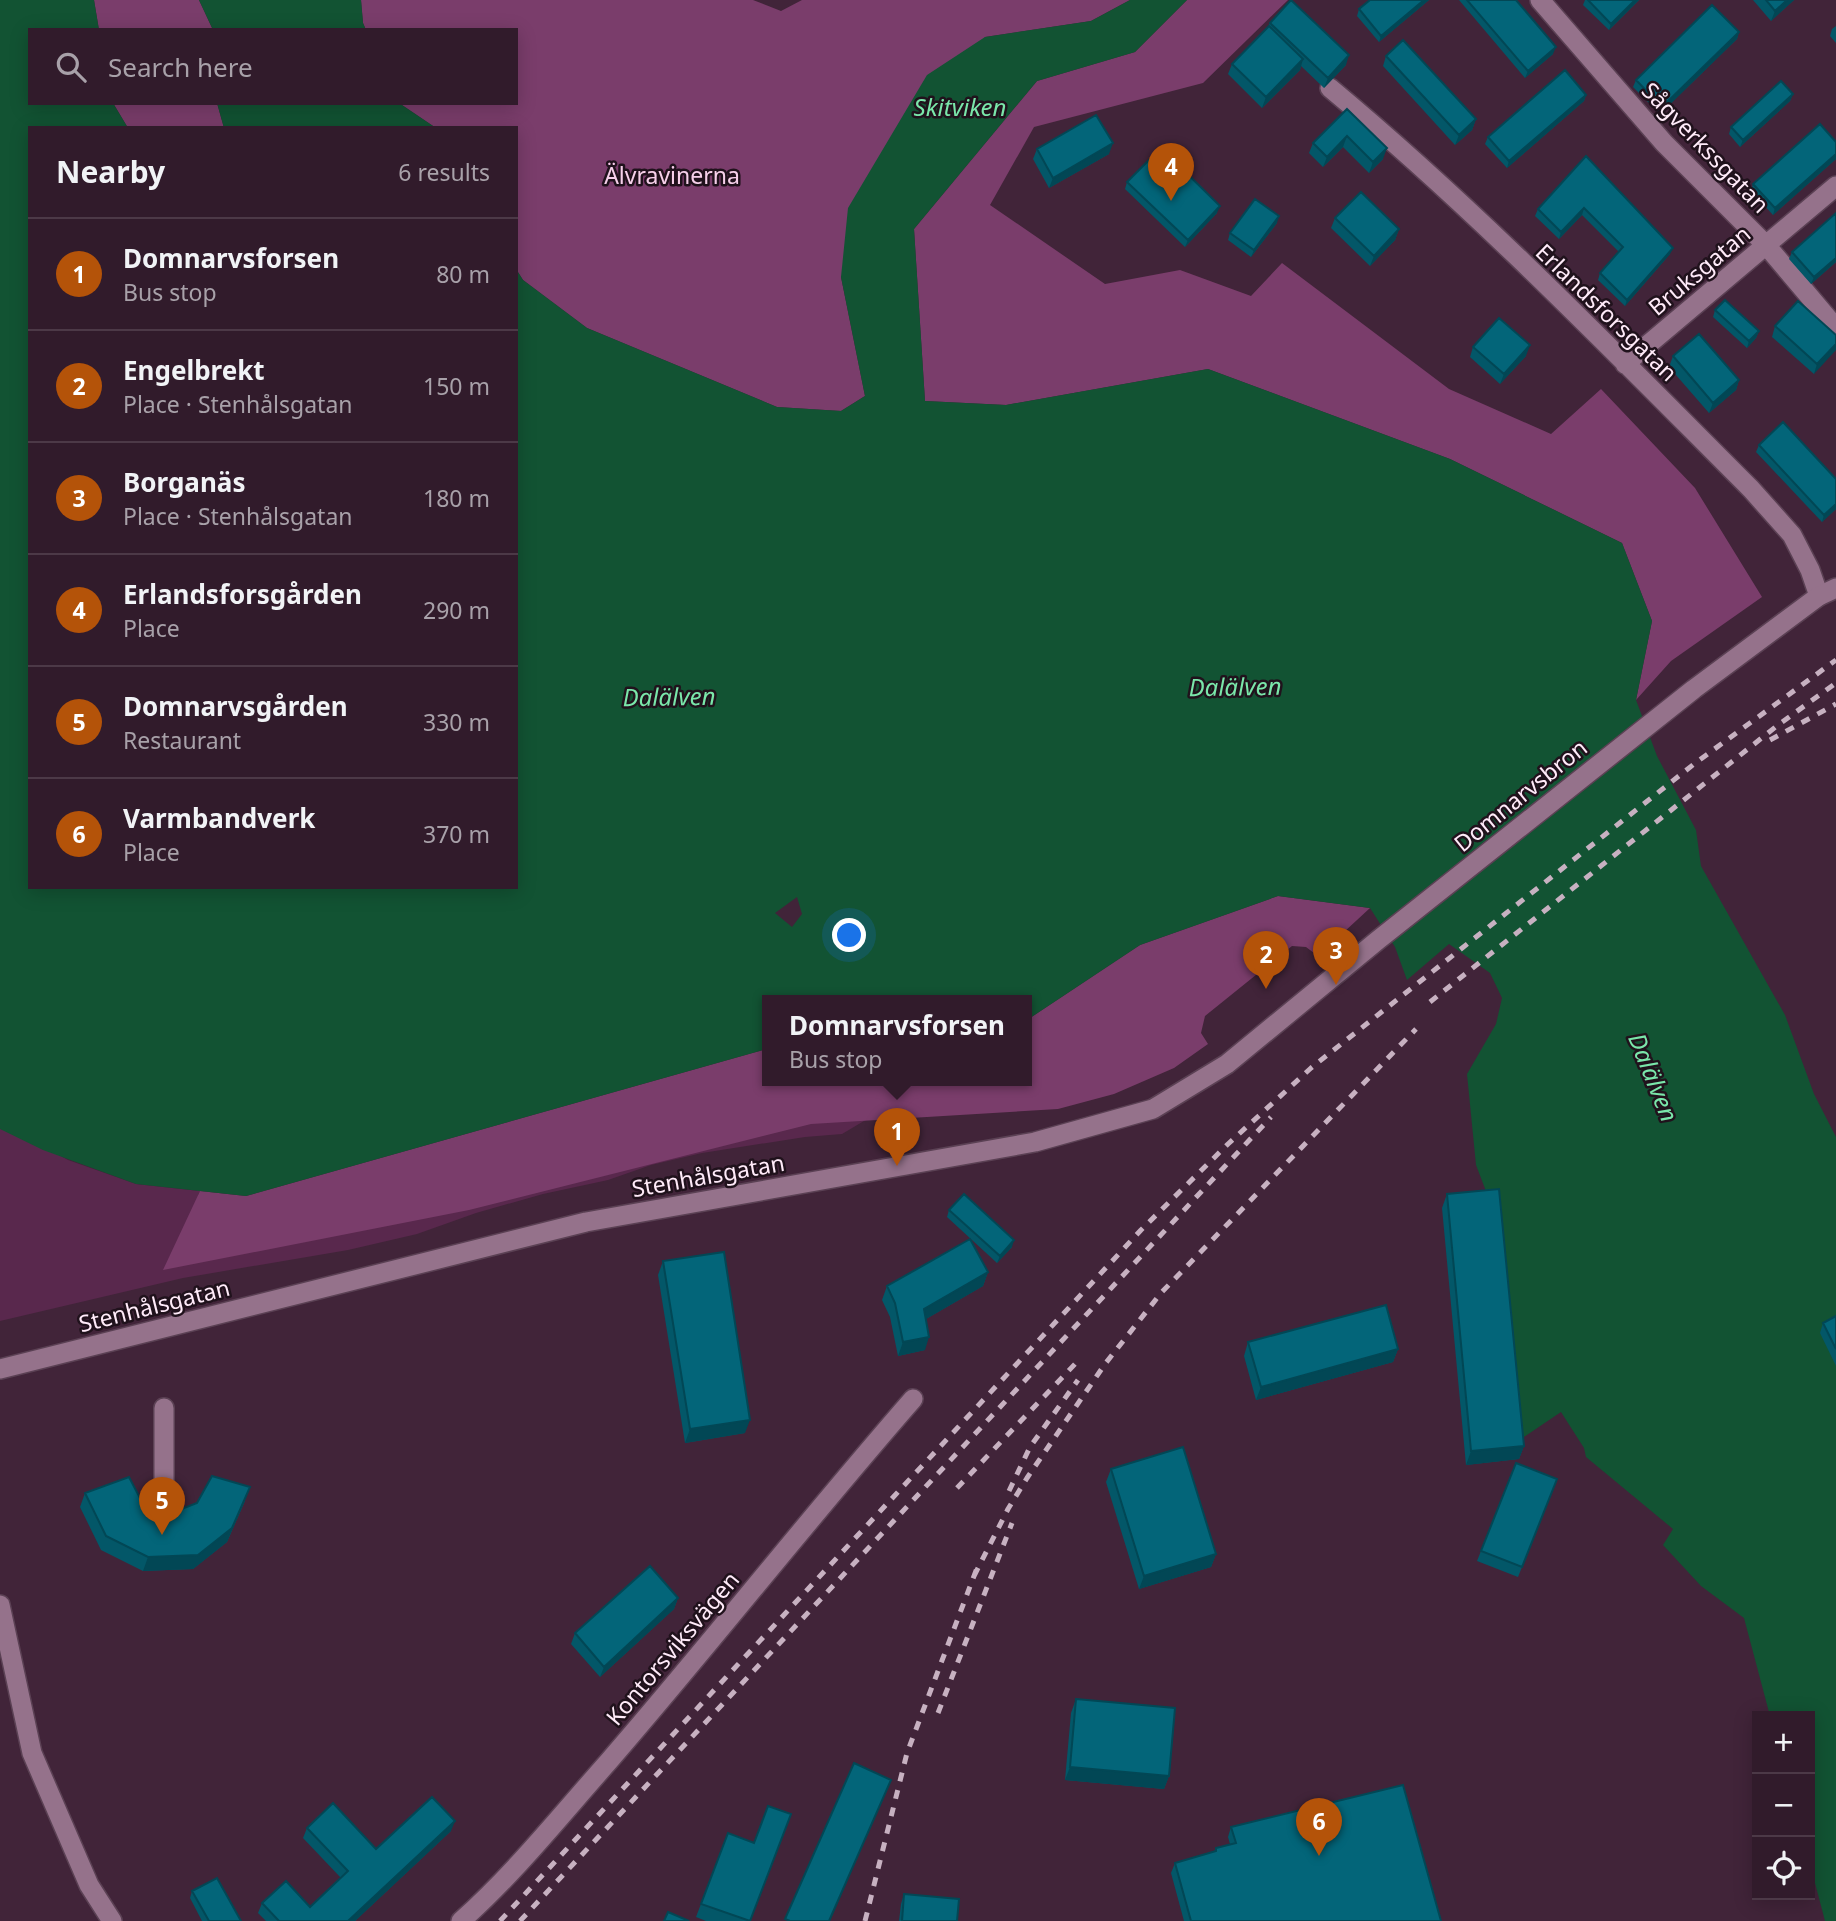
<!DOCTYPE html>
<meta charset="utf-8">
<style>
body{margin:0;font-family:"Noto Sans",sans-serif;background:#392433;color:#f1f3f6}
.controls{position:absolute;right:21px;bottom:21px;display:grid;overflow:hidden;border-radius:0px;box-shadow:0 4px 18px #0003}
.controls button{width:63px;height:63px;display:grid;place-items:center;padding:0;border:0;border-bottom:2px solid #4c3947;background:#311b2b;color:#f1f3f6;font:35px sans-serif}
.you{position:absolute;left:850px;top:936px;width:24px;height:24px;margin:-18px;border:5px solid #fff;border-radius:50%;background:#1a73e8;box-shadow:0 0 0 10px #1a73e833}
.badge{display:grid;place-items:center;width:46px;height:46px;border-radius:50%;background:#b45309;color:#fff;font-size:23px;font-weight:700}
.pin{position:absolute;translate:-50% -58px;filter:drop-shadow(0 2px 4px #0008)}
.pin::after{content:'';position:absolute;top:37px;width:24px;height:21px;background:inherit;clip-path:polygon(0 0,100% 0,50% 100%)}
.popup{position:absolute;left:762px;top:995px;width:270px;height:91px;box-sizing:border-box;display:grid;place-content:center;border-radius:0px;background:#311b2b;filter:drop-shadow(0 2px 5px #0005);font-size:23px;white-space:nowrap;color:#a8a1a9}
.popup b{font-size:26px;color:#f1f3f6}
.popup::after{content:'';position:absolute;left:50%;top:100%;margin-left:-14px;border:14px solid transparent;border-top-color:#311b2b}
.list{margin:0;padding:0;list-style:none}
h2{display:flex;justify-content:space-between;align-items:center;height:91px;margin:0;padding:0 28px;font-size:30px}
h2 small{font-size:23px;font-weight:400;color:#a8a1a9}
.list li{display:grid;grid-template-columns:46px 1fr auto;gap:21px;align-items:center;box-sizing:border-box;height:112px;padding:0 28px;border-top:2px solid #4c3947}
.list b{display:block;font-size:26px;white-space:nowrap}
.list p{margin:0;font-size:23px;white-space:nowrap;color:#a8a1a9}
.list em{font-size:23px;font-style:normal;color:#a8a1a9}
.icon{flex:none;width:38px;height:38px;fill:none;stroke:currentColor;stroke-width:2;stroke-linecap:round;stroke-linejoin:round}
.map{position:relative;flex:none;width:1836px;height:1921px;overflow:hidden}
.search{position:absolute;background:#311b2b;box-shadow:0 4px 18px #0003;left:28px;top:28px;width:490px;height:77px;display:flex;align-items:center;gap:18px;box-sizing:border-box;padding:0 24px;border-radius:0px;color:#a8a1a9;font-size:26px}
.panel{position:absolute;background:#311b2b;box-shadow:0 4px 18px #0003;left:28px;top:126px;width:490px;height:763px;border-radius:0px}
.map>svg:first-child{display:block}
.green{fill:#59284d}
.forest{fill:#7a3d6b}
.water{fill:#125333;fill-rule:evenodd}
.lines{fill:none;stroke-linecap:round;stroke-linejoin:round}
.minor-casing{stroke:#5b4154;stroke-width:22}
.tertiary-casing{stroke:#5b4154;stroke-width:22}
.minor{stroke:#95728b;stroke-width:19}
.tertiary{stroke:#95728b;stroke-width:19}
.rail{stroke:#c7b1c1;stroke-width:5;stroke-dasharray:9 9;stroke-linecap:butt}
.wall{fill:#035768}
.shaded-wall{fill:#024755}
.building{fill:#036579;stroke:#024755;stroke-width:2}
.labels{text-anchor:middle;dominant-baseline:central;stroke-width:5;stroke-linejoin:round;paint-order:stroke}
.street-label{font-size:23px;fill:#ffebf9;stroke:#20121c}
.park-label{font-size:23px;fill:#f6d0ea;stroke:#20121c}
.water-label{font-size:24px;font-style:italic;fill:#7ae7aa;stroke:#20121c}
</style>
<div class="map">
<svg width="1836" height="1921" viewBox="0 0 1836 1921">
<rect width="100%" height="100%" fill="#412439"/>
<path class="green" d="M768 1080 874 1115 842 1134 805 1137 702 1153 651 1165 608 1180 543 1194 476 1213 417 1234 348 1250 183 1278 0 1321V1122L68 1160 136 1184 200 1191 198 1195 239 1200Z"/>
<path class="forest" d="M94 0H199L213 30H99Z
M361 0H753L781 11 802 0H1130L1091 21 985 37 841 277 865 396 841 411 777 407 587 328 523 280 516 269V128H436L399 103H516V30H366L363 23Z
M1187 0H1288L1203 83 1034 127 990 205 1105 284 1180 270 1251 296 1282 263 1449 389 1551 434 1601 389 1695 488 1762 597 1671 661 1636 700 1652 621 1622 543 1450 459 1208 369 1006 405 925 401 914 229 1037 81 1135 52Z
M113 103H217L224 128H128Z
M1278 896 1370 908 1318 956 1306 947 1292 946 1205 1016 1201 1033 1208 1044 1174 1068 1114 1094 1058 1109 811 1124 469 1210 163 1270 200 1191 246 1196 767 1049 768 1080H1026L1027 1020 1140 945Z"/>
<path class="water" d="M0 0H94L99 30H30V103H113L128 128H30V887H516V269L523 280 587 328 777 407 841 411 865 396 841 277 848 208 927 75 985 37 1091 21 1130 0H1187L1135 52 1037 81 914 229 925 401 1006 405 1208 369 1450 459 1622 543 1652 621 1636 700 1657 756 1696 830 1701 866 1785 1015 1814 1094 1836 1137V1921H1825L1810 1864V1716H1770L1744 1618 1701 1586 1663 1545 1673 1529 1586 1457 1584 1448 1561 1412 1515 1443 1492 1207 1476 1165 1467 1074 1496 1024 1502 998 1490 973 1449 944 1407 980 1395 947 1370 908 1278 896 1140 945 1027 1020 1026 1000H768L767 1049 246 1196 136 1184 43 1150 0 1129ZM797 897 802 914 792 927 775 913Z
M199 0H361L363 23 366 30H213Z
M217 103H399L436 128H224Z"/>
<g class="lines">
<g class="minor-casing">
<path id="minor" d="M1540 0 1664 143 1766 245 1836 328
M1330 88C1479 212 1614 352 1751 489L1792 535 1810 570 1819 596
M1625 364 1836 186
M164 1408V1498
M0 1605 32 1753 89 1885 112 1921
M461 1921C515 1873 561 1815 609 1761 712 1642 809 1518 913 1399"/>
</g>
<g class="tertiary-casing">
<path id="tertiary" d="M0 1369 586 1222 1035 1142 1153 1109 1227 1064 1378 940 1694 689 1819 596 1836 588"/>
</g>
<use href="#minor" class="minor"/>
<use href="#tertiary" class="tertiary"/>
<path class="rail" d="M1770 740 1836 704
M1430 1002 1778 725 1836 683
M957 1488 1075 1364
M1009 1491 1030 1447 1078 1380
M974 1576 1008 1509 1027 1478 1105 1364 1161 1293 1416 1029
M938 1713 1012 1523
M500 1921 1141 1230 1228 1144 1311 1068 1694 764 1836 660
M520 1921 1271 1117
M865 1921 907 1753 977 1568"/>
</g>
<path class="wall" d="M1429 0 1379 42 1357 16 1359 9Z
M1459 0H1516L1553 54 1525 78Z
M1585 0H1639L1609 30 1583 5Z
M1753 0H1794L1771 21Z
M1270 23 1346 65 1324 88 1301 66 1300 70 1262 108 1228 74 1232 64 1268 27Z
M1836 26V43L1830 36 1832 29Z
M1739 32 1737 39 1660 114 1633 87 1636 80Z
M1386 56 1476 119 1472 130 1455 145 1383 66Z
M1793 94 1790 101 1740 147 1729 134 1731 127Z
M1586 95 1584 101 1507 168 1485 144 1488 137Z
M1347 109 1383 159 1369 173 1343 147 1323 167 1309 153 1313 143Z
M1836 142V159L1773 215 1751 191 1753 184Z
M1037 149 1109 154 1049 188 1033 159Z
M1586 156 1670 254 1625 306 1598 280 1600 273 1619 252 1582 215 1559 239 1535 216 1538 209Z
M1127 182 1217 213 1185 247 1125 189Z
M1335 218 1399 229 1395 240 1370 266 1331 228Z
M1277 223 1251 257 1228 240 1230 233Z
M1792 252 1836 262 1811 284 1789 259Z
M1715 310 1759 331 1756 338 1747 348 1713 317Z
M1775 326 1836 335 1814 374 1772 337Z
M1473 347 1526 356 1500 384 1470 357Z
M1673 356 1739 380 1736 390 1709 413 1669 367Z
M1759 445 1836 509 1822 522 1756 452Z
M1447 1194 1524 1446 1519 1459 1466 1465 1442 1208Z
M949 1210 1012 1247 997 1263 947 1217Z
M663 1261 745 1433 685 1443 658 1275Z
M988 1272 983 1286 926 1319 925 1350 898 1356 890 1317 882 1300 887 1286Z
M1836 1316V1366L1820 1333 1823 1323Z
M1248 1342 1398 1349 1393 1362 1256 1400 1244 1356Z
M1516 1463 1557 1479 1518 1577 1477 1561Z
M1111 1469 1216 1554 1211 1567 1139 1589 1106 1482Z
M85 1493 142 1502 169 1514 245 1501 227 1542 193 1569 143 1571 101 1550 80 1507Z
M678 1598 674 1609 600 1677 571 1644 575 1633Z
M1076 1699 1169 1776 1164 1789 1065 1780 1071 1713Z
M1231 1827 1441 1921H1184L1171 1873 1175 1863 1214 1852 1216 1848 1230 1844 1228 1837Z
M307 1828 376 1849 451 1831 355 1921H266L258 1913 262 1903 310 1907 341 1878 303 1838Z
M728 1833 750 1921H706L696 1917Z
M192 1891 241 1921H202L190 1898Z
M904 1894 957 1921H899L901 1904Z"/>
<path class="shaded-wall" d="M1424 0H1429L1379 42 1381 36Z
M1635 0H1639L1609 30 1611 24Z
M1787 0H1794L1771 21 1775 11Z
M1739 32 1737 39 1660 114 1662 107Z
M1556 47 1553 54 1525 78 1528 71Z
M1349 55 1346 65 1324 88 1328 78Z
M1303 59 1300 70 1262 108 1266 97Z
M1793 94 1790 101 1740 147 1743 140Z
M1586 95 1584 101 1507 168 1509 161Z
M1476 119 1472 130 1455 145 1459 135Z
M1347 136 1343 147 1323 167 1327 157Z
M1113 143 1109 154 1049 188 1053 178Z
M1387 148 1383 159 1369 173 1373 162Z
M1836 154V159L1773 215 1775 208Z
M1220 206 1217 213 1185 247 1188 240Z
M1584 208 1582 215 1559 239 1561 232Z
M1279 216 1277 223 1251 257 1254 250Z
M1399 229 1395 240 1370 266 1374 256Z
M1673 248 1670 254 1625 306 1627 300Z
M1836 258V262L1811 284 1814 277Z
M1759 331 1756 338 1747 348 1749 341Z
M1836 344V350L1814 374 1817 364Z
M1530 345 1526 356 1500 384 1504 374Z
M1739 380 1736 390 1709 413 1713 403Z
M1836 504V509L1822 522 1824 515Z
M1014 1240 1012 1247 997 1263 1000 1256Z
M988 1272 983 1286 919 1323 924 1309Z
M929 1337 925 1350 898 1356 903 1342Z
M1398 1349 1393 1362 1256 1400 1261 1387Z
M750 1420 745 1433 685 1443 690 1429Z
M1524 1446 1519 1459 1466 1465 1471 1451Z
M250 1487 227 1542 193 1569 143 1571 148 1557Z
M1216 1554 1211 1567 1139 1589 1144 1576Z
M678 1598 674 1609 600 1677 604 1667Z
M1070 1767 1169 1776 1164 1789 1065 1780Z
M891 1780 830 1921H829Z
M455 1821 451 1831 355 1921H348Z"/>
<path class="building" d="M1291 0 1349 55 1328 78 1270 23Z
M1370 0H1424L1381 36 1359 9Z
M1467 0H1516L1556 47 1528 71Z
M1588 0H1635L1611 24Z
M1766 0H1787L1775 11Z
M1712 5 1739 32 1662 107 1636 80Z
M1269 26 1303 59 1266 97 1232 64Z
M1403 40 1476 119 1459 135 1386 56Z
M1565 70 1586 95 1509 161 1488 137Z
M1781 81 1793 94 1743 140 1731 127Z
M1347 109 1387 148 1373 162 1347 136 1327 157 1313 143Z
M1096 115 1113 143 1053 178 1037 149Z
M1820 124 1836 142V154L1775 208 1753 184Z
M1161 148 1220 206 1188 240 1127 182Z
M1586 156 1673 248 1627 300 1600 273 1623 247 1584 208 1561 232 1538 209Z
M1361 192 1399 229 1374 256 1335 218Z
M1255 199 1279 216 1254 250 1230 233Z
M1836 213V258L1814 277 1792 252Z
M1725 300 1759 331 1749 341 1715 310Z
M1798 301 1836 335V344L1817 364 1775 326Z
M1499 318 1530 345 1504 374 1473 347Z
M1699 334 1739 380 1713 403 1673 356Z
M1783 422 1836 479V504L1824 515 1759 445Z
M1499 1189 1524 1446 1471 1451 1447 1194Z
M964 1194 1014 1240 1000 1256 949 1210Z
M970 1239 988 1272 924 1309 929 1337 903 1342 895 1303 887 1286Z
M724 1252 750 1420 690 1429 663 1261Z
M1386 1305 1398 1349 1261 1387 1248 1342Z
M1836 1316V1349L1823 1323Z
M1183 1447 1216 1554 1144 1576 1111 1469Z
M1516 1463 1557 1479 1522 1567 1481 1551Z
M212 1476 250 1487 232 1528 198 1555 148 1557 106 1536 85 1493 129 1477 142 1502 169 1514 197 1503Z
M650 1566 678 1598 604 1667 575 1633Z
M1076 1699 1175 1708 1169 1776 1070 1767Z
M854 1763 891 1780 829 1921H790L785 1919Z
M1403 1785 1441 1921H1191L1175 1863 1216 1851V1848L1236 1843 1231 1827Z
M432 1797 455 1821 348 1921H279L262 1903 286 1881 310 1907 348 1871 307 1828 333 1803 376 1849Z
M768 1806 791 1814 750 1921 701 1904 728 1833 754 1843Z
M217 1878 241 1921H209L192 1891Z
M904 1894 959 1899 957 1921H902Z
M668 1912 689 1921H664Z"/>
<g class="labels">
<g class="street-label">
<text transform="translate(1706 147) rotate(46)">Sågverkssgatan</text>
<text transform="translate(1699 270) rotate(-40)">Bruksgatan</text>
<text transform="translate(1607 312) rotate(44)">Erlandsforsgatan</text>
<text transform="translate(1520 795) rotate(-39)">Domnarvsbron</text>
<text transform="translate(708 1175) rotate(-10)">Stenhålsgatan</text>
<text transform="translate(154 1305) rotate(-14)">Stenhålsgatan</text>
<text transform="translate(672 1648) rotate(-50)">Kontorsviksvägen</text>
</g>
<g class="park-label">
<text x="672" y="175">Älvravinerna</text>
</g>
<g class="water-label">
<text x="960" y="106">Skitviken</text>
<text transform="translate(1235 686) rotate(-1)">Dalälven</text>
<text transform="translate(669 696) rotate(-1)">Dalälven</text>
<text transform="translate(1654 1077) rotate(68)">Dalälven</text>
</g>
</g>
</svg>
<div class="controls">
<button>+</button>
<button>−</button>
<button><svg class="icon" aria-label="locate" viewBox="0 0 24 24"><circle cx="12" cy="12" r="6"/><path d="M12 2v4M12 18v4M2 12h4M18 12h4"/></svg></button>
</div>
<div class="you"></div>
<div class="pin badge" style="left:897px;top:1166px">1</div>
<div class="popup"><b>Domnarvsforsen</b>Bus stop</div>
<div class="pin badge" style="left:1266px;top:989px">2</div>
<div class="pin badge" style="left:1336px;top:985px">3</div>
<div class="pin badge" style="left:1171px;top:201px">4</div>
<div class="pin badge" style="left:162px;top:1535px">5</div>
<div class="pin badge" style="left:1319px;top:1856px">6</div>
<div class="search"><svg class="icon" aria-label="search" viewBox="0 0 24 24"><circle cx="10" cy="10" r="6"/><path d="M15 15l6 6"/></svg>Search here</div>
<section class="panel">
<h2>Nearby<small>6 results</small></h2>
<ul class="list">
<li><span class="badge">1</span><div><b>Domnarvsforsen</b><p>Bus stop</p></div><em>80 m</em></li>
<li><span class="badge">2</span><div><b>Engelbrekt</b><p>Place · Stenhålsgatan</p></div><em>150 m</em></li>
<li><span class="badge">3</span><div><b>Borganäs</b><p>Place · Stenhålsgatan</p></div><em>180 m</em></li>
<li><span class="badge">4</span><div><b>Erlandsforsgården</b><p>Place</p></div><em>290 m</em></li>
<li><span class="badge">5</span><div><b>Domnarvsgården</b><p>Restaurant</p></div><em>330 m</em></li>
<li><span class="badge">6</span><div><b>Varmbandverk</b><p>Place</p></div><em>370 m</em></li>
</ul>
</section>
</div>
